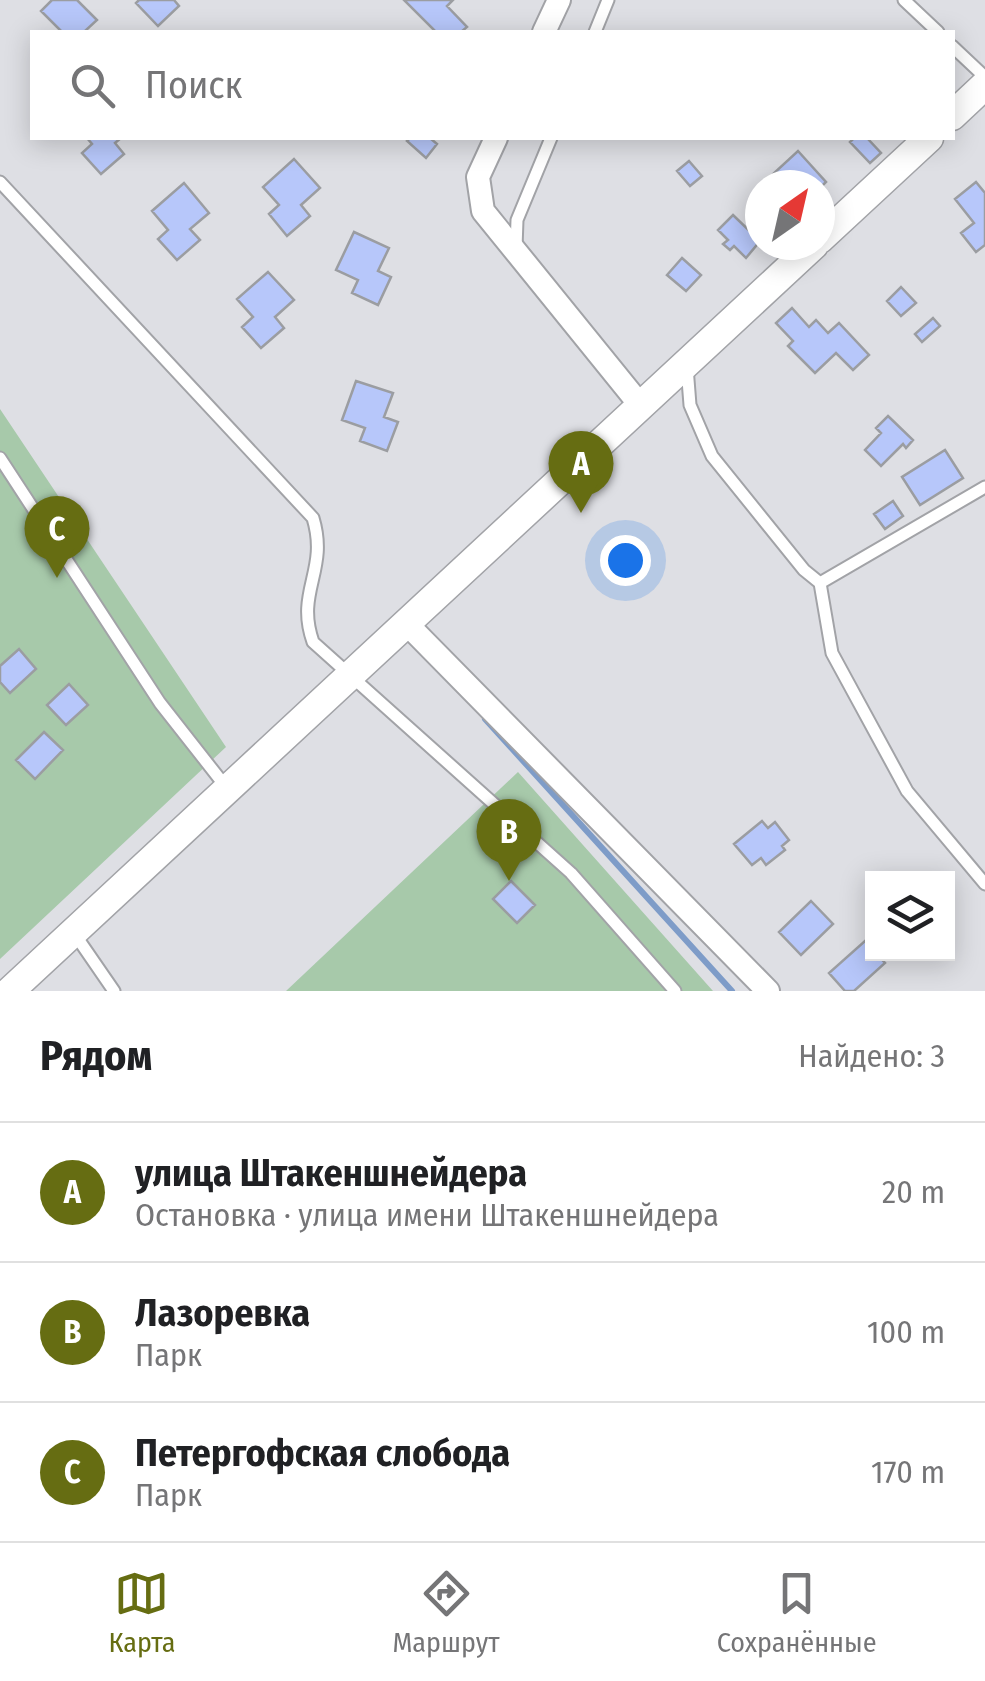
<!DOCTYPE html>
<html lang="ru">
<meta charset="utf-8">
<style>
body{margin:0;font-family:"Fira Sans Condensed",sans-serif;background:#f2f2f2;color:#202124}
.controls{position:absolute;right:30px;bottom:30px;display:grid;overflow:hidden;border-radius:0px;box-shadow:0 5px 25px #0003}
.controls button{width:90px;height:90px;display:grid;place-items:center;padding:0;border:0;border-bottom:2px solid #e0e0e0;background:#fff;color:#202124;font:50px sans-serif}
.compass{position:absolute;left:745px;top:170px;width:90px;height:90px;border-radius:50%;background:#fff;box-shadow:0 5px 25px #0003;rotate:34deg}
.you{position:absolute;left:625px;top:560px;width:35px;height:35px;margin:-25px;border:8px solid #fff;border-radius:50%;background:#1a73e8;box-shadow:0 0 0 15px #1a73e833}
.badge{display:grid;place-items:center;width:65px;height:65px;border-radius:50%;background:#666d12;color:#fff;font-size:32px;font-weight:700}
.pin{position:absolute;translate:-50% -82px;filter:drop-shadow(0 2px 5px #0008)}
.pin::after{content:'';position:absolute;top:52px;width:35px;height:30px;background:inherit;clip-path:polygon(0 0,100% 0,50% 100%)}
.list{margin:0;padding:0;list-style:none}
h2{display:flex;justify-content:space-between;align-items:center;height:130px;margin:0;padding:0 40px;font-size:42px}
h2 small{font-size:32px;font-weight:400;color:#757577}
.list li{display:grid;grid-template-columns:65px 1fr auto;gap:30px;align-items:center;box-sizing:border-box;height:140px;padding:0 40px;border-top:2px solid #e0e0e0}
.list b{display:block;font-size:38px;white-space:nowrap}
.list p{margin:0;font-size:32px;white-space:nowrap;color:#757577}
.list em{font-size:32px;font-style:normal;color:#757577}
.icon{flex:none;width:55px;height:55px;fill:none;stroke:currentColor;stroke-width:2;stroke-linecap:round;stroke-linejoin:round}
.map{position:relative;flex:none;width:985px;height:991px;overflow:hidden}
.search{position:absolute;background:#fff;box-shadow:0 5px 25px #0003;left:30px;right:30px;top:30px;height:110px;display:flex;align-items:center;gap:25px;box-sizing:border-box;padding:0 35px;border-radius:0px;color:#757577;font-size:38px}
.sheet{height:550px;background:#fff}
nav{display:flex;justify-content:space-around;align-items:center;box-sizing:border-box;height:140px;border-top:2px solid #e0e0e0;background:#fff;font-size:28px;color:#757577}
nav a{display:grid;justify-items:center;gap:5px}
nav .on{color:#666d12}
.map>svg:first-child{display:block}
.green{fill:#a7c9aa}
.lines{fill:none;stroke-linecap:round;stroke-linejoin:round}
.stream{stroke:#7e9cc8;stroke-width:6}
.building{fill:#b7c7fa;stroke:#9b9da1;stroke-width:2.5}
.service-casing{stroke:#a2a3a7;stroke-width:15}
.minor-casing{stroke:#a2a3a7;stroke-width:26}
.tertiary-casing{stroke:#a2a3a7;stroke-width:31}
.service{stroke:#fff;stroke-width:11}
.minor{stroke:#fff;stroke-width:22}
.tertiary{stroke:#fff;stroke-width:28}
</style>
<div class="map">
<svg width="985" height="991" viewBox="0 0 985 991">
<rect width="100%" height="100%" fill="#dedfe4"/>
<path class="green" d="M0 409 226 747 0 959Z
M518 772 713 991H286Z"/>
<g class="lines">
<path class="stream" d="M485 719 732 991"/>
</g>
<path class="building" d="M52 0H77L97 20 84 32H62L41 11Z
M139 0H174L179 6 158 26 136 3Z
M404 0H453L447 6 467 27 461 32H436Z
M87 138H121L115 143 124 154 101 174 82 153 92 144Z
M410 138H430L437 144 426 158 407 141Z
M854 138H867L881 153 870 163 850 142Z
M798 151 826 182 820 188 783 185 773 174Z
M294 159 320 188 301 205 310 216 287 236 269 214 279 205 263 187Z
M689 161 702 176 690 186 677 171Z
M976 182 985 193V245L976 252 961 233 974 223 955 199Z
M184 183 209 213 190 229 200 240 177 260 158 239 168 230 152 211Z
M733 215 760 241 746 258 734 246 730 250 723 244 728 240 718 230Z
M354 232 389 248 378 271 391 277 378 305 352 293 358 280 336 270Z
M682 258 701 275 686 291 667 275Z
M268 272 294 300 275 317 284 328 261 348 242 327 253 317 237 299Z
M901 287 916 303 901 316 887 301Z
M792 308 809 327 816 320 828 333 839 323 869 355 853 370 836 353 815 373 788 346 793 341 776 323Z
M933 318 940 326 922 342 915 334Z
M356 381 393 393 384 417 398 422 387 451 360 441 365 428 342 420Z
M888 416 913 440 906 448 903 444 881 466 865 450 881 433 876 428Z
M945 450 963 478 920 505 902 477Z
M893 501 903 516 885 529 874 514Z
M19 649 36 669 10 693 0 682V666Z
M69 684 88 705 66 725 47 705Z
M44 732 63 750 35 779 16 760Z
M762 821 768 828 775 822 789 840 782 846 785 850 766 865 761 858 752 865 734 844Z
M511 881 535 905 517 923 493 899Z
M811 901 833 924 801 955 779 932Z
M865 941 885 963 854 991H845L829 973Z"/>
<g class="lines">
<g class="service-casing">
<path id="service" d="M904 0 938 32
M595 32 608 0
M952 46 985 77
M0 182 313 518C329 571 295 591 313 642L571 873 675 991
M516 248 517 220 551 138
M687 367 690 405 712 456 804 570 820 583 985 487
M0 458 160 703 226 787
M820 583 832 653 907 791 985 884
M74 933 114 991"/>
</g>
<g class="minor-casing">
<path id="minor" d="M544 32 559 0
M496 138 478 177 483 211 641 406
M406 623 768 991"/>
</g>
<g class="tertiary-casing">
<path id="tertiary" d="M952 116 985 85
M820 239 929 138
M10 991 814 245"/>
</g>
<use href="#service" class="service"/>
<use href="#minor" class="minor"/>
<use href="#tertiary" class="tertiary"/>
</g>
</svg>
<div class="controls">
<button><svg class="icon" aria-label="layers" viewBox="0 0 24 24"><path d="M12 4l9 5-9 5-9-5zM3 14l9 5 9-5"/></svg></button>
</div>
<svg class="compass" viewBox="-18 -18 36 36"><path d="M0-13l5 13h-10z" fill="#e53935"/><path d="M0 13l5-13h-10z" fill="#757577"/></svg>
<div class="you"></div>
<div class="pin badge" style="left:581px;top:513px">A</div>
<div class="pin badge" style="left:509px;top:881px">B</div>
<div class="pin badge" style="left:57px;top:578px">C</div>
<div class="search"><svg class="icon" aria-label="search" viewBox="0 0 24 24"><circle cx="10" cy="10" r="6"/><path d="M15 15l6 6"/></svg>Поиск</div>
</div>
<section class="sheet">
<h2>Рядом<small>Найдено: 3</small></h2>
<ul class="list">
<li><span class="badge">A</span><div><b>улица Штакеншнейдера</b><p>Остановка · улица имени Штакеншнейдера</p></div><em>20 m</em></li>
<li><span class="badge">B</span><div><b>Лазоревка</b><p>Парк</p></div><em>100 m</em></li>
<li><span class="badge">C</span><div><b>Петергофская слобода</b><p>Парк</p></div><em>170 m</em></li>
</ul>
</section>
<nav>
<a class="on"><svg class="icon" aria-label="map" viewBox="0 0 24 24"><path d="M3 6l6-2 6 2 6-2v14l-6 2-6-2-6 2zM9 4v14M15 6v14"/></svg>Карта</a>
<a><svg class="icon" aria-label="directions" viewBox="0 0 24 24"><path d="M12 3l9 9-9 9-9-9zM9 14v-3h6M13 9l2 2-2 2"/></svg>Маршрут</a>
<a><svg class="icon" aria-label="saved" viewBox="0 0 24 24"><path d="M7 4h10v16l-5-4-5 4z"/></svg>Сохранённые</a>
</nav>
